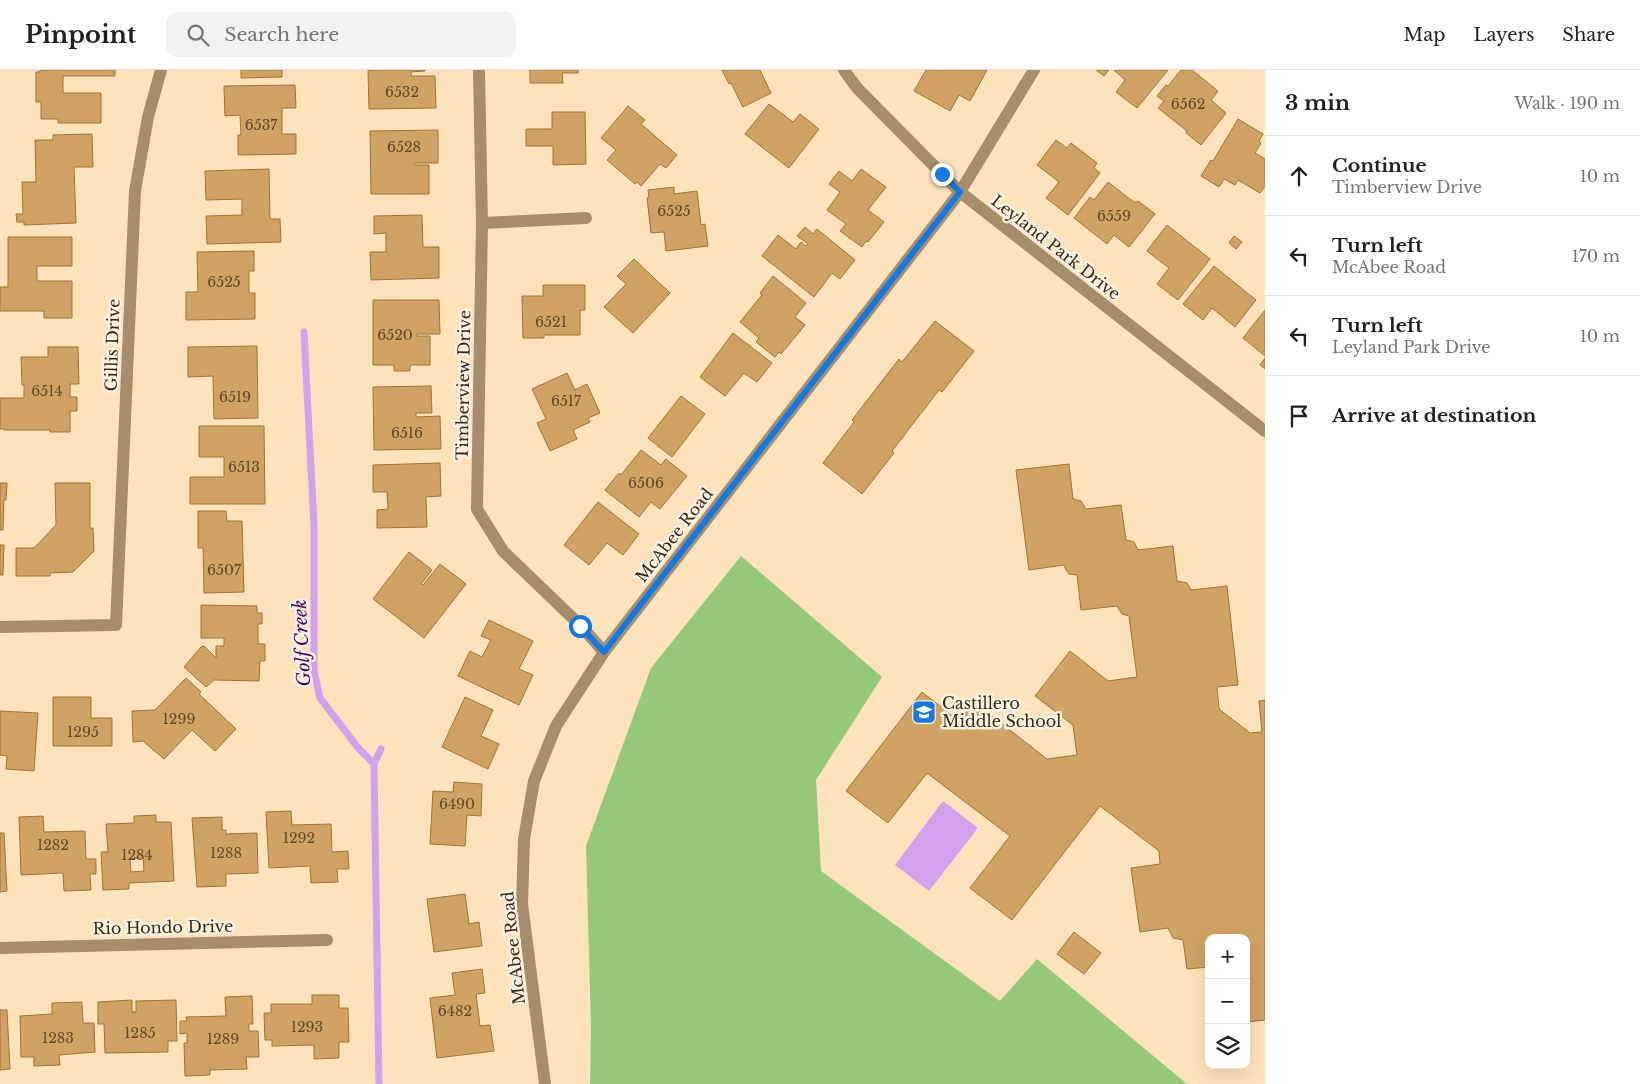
<!DOCTYPE html>
<meta charset="utf-8">
<style>
body{margin:0;font-family:"Libre Baskerville",serif;background:#f2f2f2;color:#202124}
.controls{position:absolute;right:15px;bottom:15px;display:grid;overflow:hidden;border-radius:10px;box-shadow:0 5px 20px #0002}
.controls button{width:45px;height:45px;display:grid;place-items:center;padding:0;border:0;border-bottom:1px solid #e0e0e0;background:#fff;color:#202124;font:25px sans-serif}
.stop{position:absolute;width:15px;height:15px;margin:-11px;border:4px solid #1679e1;border-radius:50%;background:#fff}
.stop.end{background:#1679e1;border-color:#fff;box-shadow:0 1px 5px #0008}
.list{margin:0;padding:0;list-style:none}
h2{display:flex;justify-content:space-between;align-items:center;height:65px;margin:0;padding:0 20px;font-size:21px}
h2 small{font-size:16px;font-weight:400;color:#757577}
.list li{display:grid;grid-template-columns:32px 1fr auto;gap:15px;align-items:center;box-sizing:border-box;height:80px;padding:0 20px;border-top:1px solid #e0e0e0}
.list b{display:block;font-size:19px;white-space:nowrap}
.list p{margin:0;font-size:16px;white-space:nowrap;color:#757577}
.list em{font-size:16px;font-style:normal;color:#757577}
.icon{flex:none;width:28px;height:28px;fill:none;stroke:currentColor;stroke-width:2;stroke-linecap:round;stroke-linejoin:round}
.map{position:relative;flex:none;width:1265px;height:1014px;overflow:hidden}
header{display:flex;align-items:center;gap:30px;box-sizing:border-box;height:70px;padding:0 25px;background:#fff;border-bottom:1px solid #e0e0e0}
header strong{font-size:24px}
nav{display:flex;gap:28px;margin-inline-start:auto;font-size:18px}
.search{width:350px;height:45px;background:#f2f2f2;display:flex;align-items:center;gap:12px;box-sizing:border-box;padding:0 18px;border-radius:10px;color:#757577;font-size:19px}
main{display:flex}
aside{flex:1;background:#fff}
.map>svg:first-child{display:block}
.green{fill:#95c878}
.water{fill:#d49fec}
.lines{fill:none;stroke-linecap:round;stroke-linejoin:round}
.stream{stroke:#d49fec;stroke-width:7}
.building{fill:#d0a364;stroke:#9e7333;fill-rule:evenodd}
.street{stroke:#a68e6d;stroke-width:12}
.route{stroke:#1679e1;stroke-width:6}
.labels{text-anchor:middle;dominant-baseline:central;stroke-width:5;stroke-linejoin:round;paint-order:stroke}
.number-label{font-size:14px;fill:#604824}
.street-label{font-size:16px;fill:#3b290f;stroke:#fcf2e6}
.poi-label{font-size:16px;fill:#3b290f;stroke:#fcf2e6;text-anchor:start}
.water-label{font-size:18px;font-style:italic;fill:#490061;stroke:#fcf2e6}
</style>
<header>
<strong>Pinpoint</strong>
<div class="search"><svg class="icon" aria-label="search" viewBox="0 0 24 24"><circle cx="10" cy="10" r="6"/><path d="M15 15l6 6"/></svg>Search here</div>
<nav><a>Map</a><a>Layers</a><a>Share</a></nav>
</header>
<main>
<div class="map">
<svg width="1265" height="1014" viewBox="0 0 1265 1014">
<rect width="100%" height="100%" fill="#fee2bc"/>
<path class="green" d="M741 486 882 607 816 710 821 801 1000 931 1037 889 1187 1014H590L591 958 586 776 651 598Z"/>
<path class="water" d="M943 731 978 758 929 821 895 795Z"/>
<g class="lines">
<path class="stream" d="M304 262 314 456V600L320 628 359 679 374 694 379 1014
M374 694 381 679"/>
</g>
<path class="building" d="M40 0H115V6H63V23H101V53H58V49H41V32H36V2H40Z
M241 0H282V7L241 8Z
M368 0H425V1L411 2V6H435L436 38 369 39Z
M530 0H578V3H562L563 13H530Z
M722 0H760L771 23 743 37 731 13 729 14Z
M926 0H987L970 31 959 25 950 41 914 21Z
M1096 0H1109L1104 6Z
M1114 0H1168L1137 38 1116 22 1125 10Z
M1181 0H1192L1218 21 1211 30 1226 43 1201 75 1186 63 1187 61 1158 38 1164 31 1157 26 1166 15 1168 16Z
M295 15 296 38H282V64H296V84L238 85V65H241L240 45 225 46 224 16Z
M769 34 793 52 800 44 819 59 789 98 745 64Z
M628 36 645 50 641 54 677 85 666 98 660 94 641 116 637 112 635 114 607 90 616 80 601 68Z
M552 42H585L586 94 553 95V76H526V59H552Z
M1238 49 1263 64 1259 71 1261 73 1255 83 1265 89V116L1260 123 1238 110 1235 115 1224 109 1219 117 1201 106 1211 90 1213 91Z
M438 60V93H414V95H429V124H371L370 61Z
M92 64 93 97H74L76 153 24 155V152H17L16 144H23L22 112H36L35 70H53V65Z
M1056 70 1067 78 1071 73 1097 93 1094 98 1100 103 1068 145 1046 128 1059 112 1037 95Z
M269 99 270 149H280L281 172 207 174 206 146 242 145V129L206 130 205 101Z
M861 99 886 117 868 140 884 152 868 172 866 171 862 177 840 161 846 154 827 140 840 122 829 114 839 101 852 111Z
M1108 112 1135 133 1138 131 1155 144 1129 177 1114 165 1107 174 1074 148 1090 127 1094 130Z
M674 117V124L697 121 701 155 705 154 708 176 666 181 664 162 651 163 647 128 649 127 648 120Z
M422 145 423 177H439V208L371 210 370 182H386V163L374 164V146Z
M1167 155 1210 189 1178 230 1157 214 1169 198 1147 181Z
M805 157 813 164 817 159 855 190 840 209 832 203 814 227 762 186 778 165 796 179 801 172 806 176 808 174 797 166Z
M1234 166 1242 172 1236 179 1229 173Z
M8 167H72V196H37V211H72V248H44V241H0V217H8Z
M254 181V201H249V223H255V249L186 250V222H198L197 182Z
M634 189 670 223 633 263 604 237 626 214 617 206Z
M1214 196 1256 230 1235 257 1212 238 1203 250 1183 234Z
M773 206 806 233 795 247 805 255 781 284 779 282 775 287 756 272 759 268 740 252 762 225 760 223Z
M543 215H585V240H580V265H544V268H523L522 226H543Z
M373 230H439L440 264H417V266H430V295H410V301H394V295H373Z
M1265 240V286L1243 268Z
M935 251 974 281 942 322 939 320 892 381 894 383 862 424 823 393 854 352 852 350 899 289 902 292Z
M733 263 772 293 757 312 744 303 725 326 700 307Z
M257 276 258 348 214 349 213 306 188 307V277Z
M48 277H78L79 314H70V327H77V341H70V362H50V360H4V359H0V328H24V315H22L21 287H48Z
M1265 288V299L1260 295Z
M567 303 575 320 587 314 600 343 588 348 590 352 573 360 577 369 550 381 537 353 546 349 532 319Z
M431 316 432 343H416V347L440 346 441 379 374 380 373 317Z
M681 326 705 344 672 387 648 368Z
M199 356H264L265 434H190V407H224V387H199Z
M641 380 661 395 666 389 687 406 660 439 651 432 639 447 605 420 619 403 621 405Z
M440 393 441 426 426 427 427 457 377 458V440L388 439 387 422H373V395Z
M1069 394 1073 429 1081 431 1086 439 1121 435 1126 470 1134 472 1138 480 1173 476 1177 511 1187 513 1191 520 1227 516 1238 615 1217 617 1219 639 1250 663 1262 662 1259 631 1265 630V950L1246 952V868H1209V897L1187 899 1183 870 1173 868 1168 858 1140 862 1131 798 1160 794 1159 781 1100 736 1012 850 970 818 1010 766 927 703 888 753 846 721 922 622 959 651 974 632 1047 689 1077 685 1073 655 1035 626 1070 581 1108 611 1137 607 1129 546 1122 544 1117 536 1081 540 1077 505 1069 504 1066 500 1064 495 1029 500 1016 400Z
M0 413H7L6 430H4L3 460H0Z
M55 413H90V458H93L94 481 73 502 50 503V506H16V478H34L56 455Z
M598 432 639 464 623 485 607 473 589 495 564 475Z
M198 441H226L227 451H242L244 522 204 523 203 478H198Z
M0 475H4L3 505H0Z
M409 482 432 500 421 514 423 515 440 494 466 514 424 568 373 529Z
M201 535 257 536V543H262V554H258V574H265V591H260L259 611 214 610 206 617 184 597 201 577 204 576 216 588V576H224V568H201Z
M489 550 533 571 519 599 533 605 519 635 458 606 470 581 482 587 491 570 481 566Z
M186 608 201 622 199 624 236 659 215 681 192 660 164 689 143 671 133 672 132 641 155 640Z
M53 627H91V648H112V676H53Z
M465 627 493 640 481 666 499 674 488 699 442 677Z
M0 641 38 643 34 701 6 699 7 686 0 685Z
M454 712 482 714 481 746 467 745 465 776 430 774 433 721 453 722Z
M291 741 292 755 331 754 332 782 348 781 349 799H337L338 812 311 813 310 796 269 798 266 742Z
M156 745V752H171L174 811 129 813V819L103 820 101 782H108L106 754 134 753V746ZM143 788 144 801 131 802 130 789Z
M43 746 44 762 85 761 86 789H96V804H90L91 820 64 821 63 803 21 805 19 747Z
M222 747V760H226V764L257 763 258 803 226 804V816L197 817 192 748Z
M0 763H4L7 821 0 822Z
M465 824 469 854 479 852 482 876 434 882 427 829Z
M1074 862 1101 883 1084 904 1057 884Z
M482 899 485 923 476 924 480 956 490 955 494 981 437 988 430 928 455 925 452 903Z
M312 925H339V938H348L349 972H339V988L314 989V975L272 976V970H265L264 943H271V934H312Z
M252 926 253 954H249V961H258L259 987H246L247 999 210 1000V1005L185 1006 184 973H187V963L180 964V951H187L186 947 226 946 225 927Z
M132 930V942H136V931L176 930 177 971H168V982L105 983 104 954H98V932Z
M82 932 83 953H94L95 982 59 985 60 995 34 996V987H21L20 946 52 944V933Z
M0 940H7L10 999 0 1000Z"/>
<g class="lines">
<path class="street" d="M479 0 482 153 477 439 503 481 581 556 604 582
M844 0 857 18 960 122 1265 361
M482 153 586 148
M0 557 116 555 135 121 148 47 161 0
M0 878 327 870
M545 1014 522 834 524 769 534 711 556 656 604 582 960 122 1034 0"/>
</g>
<g class="lines">
<path class="route" d="M580 556 604 582 960 122 942 104"/>
</g>
<defs>
<g id="school-square" transform="scale(1.25)"><rect x="-9" y="-9" width="18" height="18" rx="4" fill="#1679e1" stroke="#fcf2e6"/><path d="M0-5L7-2L0 1L-7-2ZM-4 1L0 2.5L4 1V4Q0 6-4 4Z" fill="#fff"/></g>
</defs>
<g fill-rule="evenodd">
<use href="#school-square" x="924" y="642"/>
</g>
<g class="labels">
<g class="number-label">
<text x="402" y="22">6532</text>
<text x="1188" y="34">6562</text>
<text x="261" y="55">6537</text>
<text x="404" y="77">6528</text>
<text x="674" y="141">6525</text>
<text x="1114" y="146">6559</text>
<text x="224" y="212">6525</text>
<text x="551" y="252">6521</text>
<text x="395" y="265">6520</text>
<text x="47" y="321">6514</text>
<text x="235" y="327">6519</text>
<text x="566" y="331">6517</text>
<text x="407" y="363">6516</text>
<text x="244" y="397">6513</text>
<text x="646" y="413">6506</text>
<text x="224" y="500">6507</text>
<text x="179" y="649">1299</text>
<text x="83" y="662">1295</text>
<text x="457" y="734">6490</text>
<text x="299" y="768">1292</text>
<text x="53" y="775">1282</text>
<text x="226" y="783">1288</text>
<text x="137" y="785">1284</text>
<text x="455" y="941">6482</text>
<text x="307" y="957">1293</text>
<text x="140" y="963">1285</text>
<text x="58" y="968">1283</text>
<text x="223" y="969">1289</text>
</g>
<g class="street-label">
<text transform="translate(1056 177) rotate(38)">Leyland Park Drive</text>
<text transform="translate(112 275) rotate(-88)">Gillis Drive</text>
<text transform="translate(463 315) rotate(-89)">Timberview Drive</text>
<text transform="translate(674 465) rotate(-52)">McAbee Road</text>
<text transform="translate(163 857) rotate(-1)">Rio Hondo Drive</text>
<text transform="translate(513 878) rotate(-96)">McAbee Road</text>
</g>
<g class="poi-label">
<text x="942" y="633">Castillero<tspan x="942" dy="18">Middle School</tspan></text>
</g>
<g class="water-label">
<text transform="translate(302 573) rotate(-93)">Golf Creek</text>
</g>
</g>
</svg>
<div class="controls">
<button>+</button>
<button>−</button>
<button><svg class="icon" aria-label="layers" viewBox="0 0 24 24"><path d="M12 4l9 5-9 5-9-5zM3 14l9 5 9-5"/></svg></button>
</div>
<div class="stop" style="left:580px;top:556px"></div>
<div class="stop end" style="left:942px;top:104px"></div>
</div>
<aside>
<h2>3 min<small>Walk · 190 m</small></h2>
<ul class="list">
<li><svg class="icon" aria-label="ahead" viewBox="0 0 24 24"><path d="M12 20V5M6 11l6-6 6 6"/></svg><div><b>Continue</b><p>Timberview Drive</p></div><em>10 m</em></li>
<li><svg class="icon" aria-label="left" viewBox="0 0 24 24"><path d="M17 20v-9H6M10 6l-5 5 5 5"/></svg><div><b>Turn left</b><p>McAbee Road</p></div><em>170 m</em></li>
<li><svg class="icon" aria-label="left" viewBox="0 0 24 24"><path d="M17 20v-9H6M10 6l-5 5 5 5"/></svg><div><b>Turn left</b><p>Leyland Park Drive</p></div><em>10 m</em></li>
<li><svg class="icon" aria-label="arrive" viewBox="0 0 24 24"><path d="M6 21V4h12l-3 4 3 4H6"/></svg><div><b>Arrive at destination</b></div></li>
</ul>
</aside>
</main>
